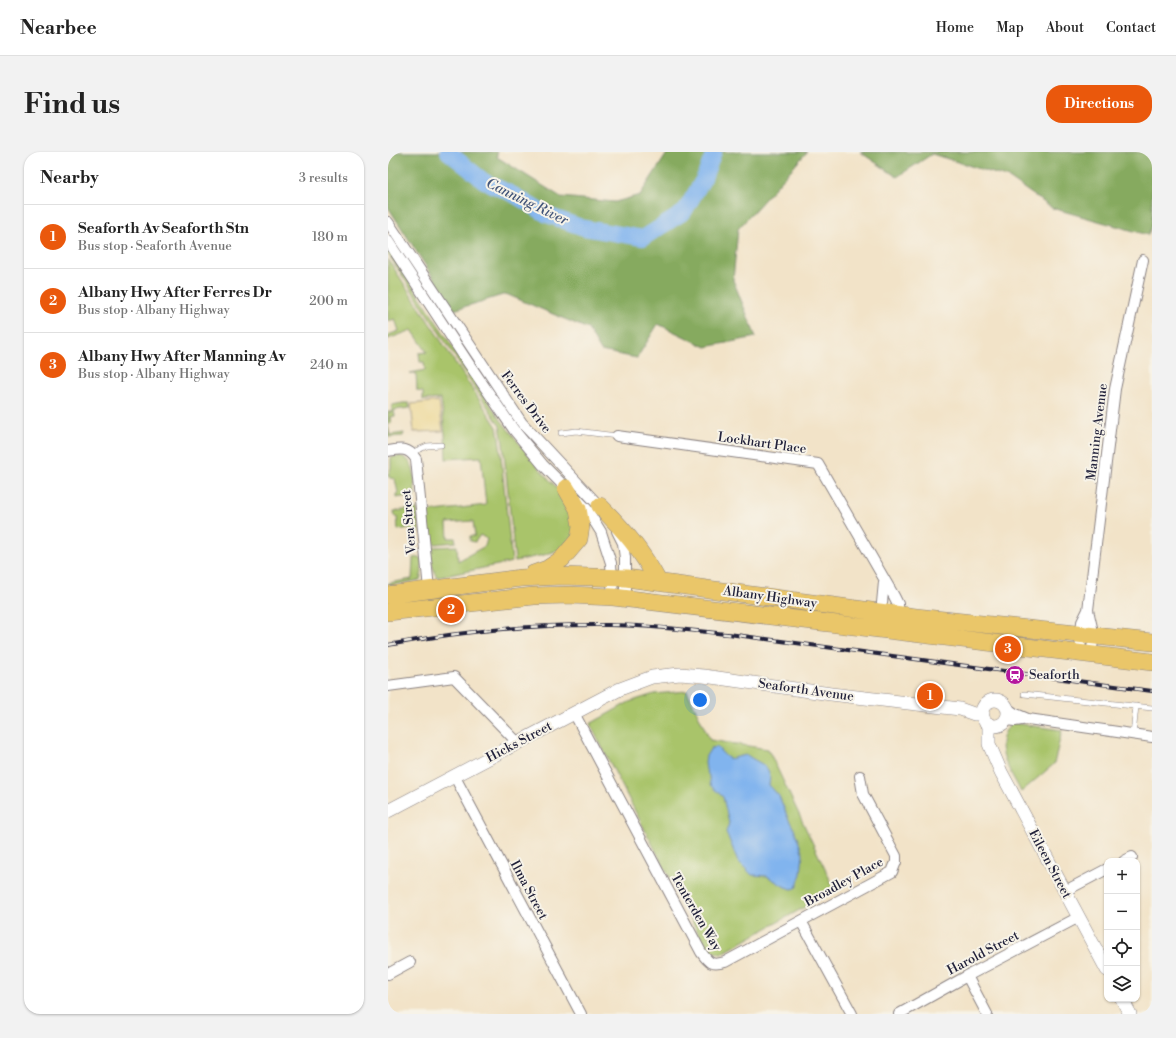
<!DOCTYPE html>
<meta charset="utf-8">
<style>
body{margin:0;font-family:"Libre Bodoni",serif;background:#f2f2f2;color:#222}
.controls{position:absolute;right:12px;bottom:12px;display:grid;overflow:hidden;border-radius:8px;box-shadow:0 1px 3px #0004}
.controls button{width:36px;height:36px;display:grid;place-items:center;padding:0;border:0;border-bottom:1px solid #e0e0e0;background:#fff;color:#222;font:20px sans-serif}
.you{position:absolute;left:312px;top:548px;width:14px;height:14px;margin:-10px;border:3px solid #fff;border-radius:50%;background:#1a73e8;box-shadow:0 0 0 6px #1a73e833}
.badge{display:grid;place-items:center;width:26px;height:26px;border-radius:50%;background:#ea580c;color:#fff;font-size:13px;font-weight:700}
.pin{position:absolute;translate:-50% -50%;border:2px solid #fff;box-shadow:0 1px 4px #0006}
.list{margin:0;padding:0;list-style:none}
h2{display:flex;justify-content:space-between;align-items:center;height:52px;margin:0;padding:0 16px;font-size:17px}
h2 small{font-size:13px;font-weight:400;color:#767676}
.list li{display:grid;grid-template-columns:26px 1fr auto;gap:12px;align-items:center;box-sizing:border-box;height:64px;padding:0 16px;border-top:1px solid #e0e0e0}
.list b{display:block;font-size:15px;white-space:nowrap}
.list p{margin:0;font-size:13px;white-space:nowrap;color:#767676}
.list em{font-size:13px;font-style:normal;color:#767676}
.icon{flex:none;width:22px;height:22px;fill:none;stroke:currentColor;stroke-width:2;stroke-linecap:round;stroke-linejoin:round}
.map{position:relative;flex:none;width:764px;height:862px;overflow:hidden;border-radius:16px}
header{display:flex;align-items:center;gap:24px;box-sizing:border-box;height:56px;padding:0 20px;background:#fff;border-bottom:1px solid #e0e0e0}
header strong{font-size:19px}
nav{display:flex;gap:22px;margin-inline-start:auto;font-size:14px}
.intro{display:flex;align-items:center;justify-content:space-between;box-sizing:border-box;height:96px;padding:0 24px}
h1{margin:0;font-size:28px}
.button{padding:10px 18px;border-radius:16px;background:#ea580c;color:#fff;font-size:14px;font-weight:700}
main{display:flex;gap:24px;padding:0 24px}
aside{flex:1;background:#fff;border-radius:16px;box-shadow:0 1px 3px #0004}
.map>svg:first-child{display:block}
.green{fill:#a9c46b;stroke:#667353}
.forest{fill:#86aa5f;stroke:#54664d}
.sand{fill:#eeda9e;stroke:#887e6c}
.water{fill:#81b4ee;stroke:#526b94}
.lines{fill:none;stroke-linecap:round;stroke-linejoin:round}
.river{stroke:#81b4ee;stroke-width:16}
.service-casing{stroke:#8a8282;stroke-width:6}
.minor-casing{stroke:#8a8282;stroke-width:12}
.tertiary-casing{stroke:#8a8282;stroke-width:14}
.trunk-casing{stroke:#8a8282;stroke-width:18}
.service{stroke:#fff;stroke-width:5}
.minor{stroke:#fff;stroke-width:10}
.tertiary{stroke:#fff;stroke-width:13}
.trunk{stroke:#eac669;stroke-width:17}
.rail-casing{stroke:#22223b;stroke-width:4}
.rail{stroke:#f7f3e8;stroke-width:2.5;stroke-dasharray:8;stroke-linecap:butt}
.labels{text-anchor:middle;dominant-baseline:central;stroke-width:4;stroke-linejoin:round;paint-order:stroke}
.street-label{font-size:13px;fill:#22223b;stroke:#f7f3e8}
.poi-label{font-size:13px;fill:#22223b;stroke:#f7f3e8;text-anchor:start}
.water-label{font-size:14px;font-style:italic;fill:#43557a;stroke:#f7f3e8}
</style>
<header>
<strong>Nearbee</strong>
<nav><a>Home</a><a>Map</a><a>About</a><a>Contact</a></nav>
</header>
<div class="intro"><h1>Find us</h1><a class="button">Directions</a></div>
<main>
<aside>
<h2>Nearby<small>3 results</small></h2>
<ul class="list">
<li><span class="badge">1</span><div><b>Seaforth Av Seaforth Stn</b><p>Bus stop · Seaforth Avenue</p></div><em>180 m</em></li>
<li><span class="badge">2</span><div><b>Albany Hwy After Ferres Dr</b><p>Bus stop · Albany Highway</p></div><em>200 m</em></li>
<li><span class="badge">3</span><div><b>Albany Hwy After Manning Av</b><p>Bus stop · Albany Highway</p></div><em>240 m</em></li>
</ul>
</aside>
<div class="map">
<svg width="764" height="862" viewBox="0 0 764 862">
<rect width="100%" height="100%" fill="#f7f3e8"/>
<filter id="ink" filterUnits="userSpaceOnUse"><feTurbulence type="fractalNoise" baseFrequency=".025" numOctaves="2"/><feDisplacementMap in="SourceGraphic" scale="8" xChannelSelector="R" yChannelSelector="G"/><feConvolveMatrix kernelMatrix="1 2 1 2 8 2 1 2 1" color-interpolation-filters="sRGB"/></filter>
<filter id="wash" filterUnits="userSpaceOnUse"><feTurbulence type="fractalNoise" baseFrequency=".012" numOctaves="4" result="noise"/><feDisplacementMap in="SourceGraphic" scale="16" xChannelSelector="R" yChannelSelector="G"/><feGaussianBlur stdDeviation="0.9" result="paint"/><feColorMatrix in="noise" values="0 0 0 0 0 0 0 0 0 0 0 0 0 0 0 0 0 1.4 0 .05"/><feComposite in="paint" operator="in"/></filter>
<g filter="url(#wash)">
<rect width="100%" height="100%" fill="#f2e3c8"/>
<path class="green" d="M0 96 112 267 150 315 181 349 189 381 171 398 156 403 127 409 115 292 112 274 10 117 0 101Z
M0 107 109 275 111 285 124 410 52 425H49C44 416 43 408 42 398L46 395 69 394 70 409 97 394 99 387 92 383 87 390 82 389V384H87L85 369 59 371 60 386H67L68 390 47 392 41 391 38 360 98 353 93 305 58 307 57 282 53 247 35 248V240L29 239 28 221H22L37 218 36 210H32L31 201 39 200 24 178 0 187V183L11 179 7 167 0 169Z
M15 251H21L22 256 6 258 7 264 2 265 3 271 0 272 2 283 16 281 15 284 1 285 0 284V260H4V253Z
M12 304C29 308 26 328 27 343L8 346V342L10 341 7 327 2 326 0 323 3 316V305Z
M25 357H29L31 381 23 383 22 376 10 378 9 365H7L6 359Z
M31 405 33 407 34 420 32 428 1 434V431L24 427 25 406Z
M299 539 322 588 380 597 447 738 333 802 326 800 317 794 202 572 241 550 266 542Z
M625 571 674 578 666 612 633 640C625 623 607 600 617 580 618 577 622 574 625 571Z"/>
<path class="forest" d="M0 0H109V5L173 45 227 50 252 43 280 0H419L350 77 345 128 368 185 318 195 270 172 249 206 213 199 200 177 118 142 66 158 0 55Z
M472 0H764V72L760 83 664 56 621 26 544 2 509 25Z"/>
<path class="sand" d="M51 249 55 279 26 280 23 252Z"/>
<path class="water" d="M329 595C344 612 339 606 359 603 372 613 385 612 381 633L391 644 400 666 406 677 415 702 413 722 408 736 404 737 397 735 379 724 364 723 350 709 338 680 341 671 335 645 322 633 321 624 318 618 317 610 318 604 323 596Z"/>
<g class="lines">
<path class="river" d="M60 0 96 29 126 43 159 63 196 76 255 86 296 60 316 26 326 0"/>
</g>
</g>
<g filter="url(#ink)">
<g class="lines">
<g class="service-casing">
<path id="service" d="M173 281 188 279 229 284
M23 301 39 294 53 293
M636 542 764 556
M745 583 748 554"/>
</g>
<g class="minor-casing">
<path id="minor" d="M0 70 134 271 215 358
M0 89 81 212 126 278 155 313 198 356 213 380 223 411 225 445
M229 284 430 312 506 444 510 452 511 466
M0 299C13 297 20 295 28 307L41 437
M229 379 235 391 237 406V446
M700 458 706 484 703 502
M495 466 494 451 496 430
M692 501 694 470 700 458 727 237 755 108
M0 534 66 525 130 591
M619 556 626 561 640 567 764 585
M186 561 313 800C321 811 323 814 337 810L413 769 464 862
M618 568 627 569 640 567
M67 625 193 862
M736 709 744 705
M677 739 719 717
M413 769 504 720 508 710V704L475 642 472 624
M0 822 22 810
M579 824 599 862
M511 862 579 824 691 765"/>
</g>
<g class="tertiary-casing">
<path id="tertiary" d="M594 561a13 13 0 1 1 26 0a13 13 0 1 1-26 0Z
M601 572V592L613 620 719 818
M0 659 232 537 264 525 292 522 316 524 443 542 572 557 586 562H595
M734 847 742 862"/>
</g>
<g class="trunk-casing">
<path id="trunk" d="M212 354C237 379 253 398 270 429
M145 422 159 417 174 407 191 387 193 374 190 357 178 336
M0 443 133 426 173 424 238 426 528 465 764 490
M0 460 146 444 181 443 225 445 764 510"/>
</g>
<use href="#service" class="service"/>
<use href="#minor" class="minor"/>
<use href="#tertiary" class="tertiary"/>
<use href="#trunk" class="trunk"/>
<g class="rail-casing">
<path id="rail" d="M0 493C73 479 146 472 221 473 263 473 306 479 348 483L764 539"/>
</g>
<use href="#rail" class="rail"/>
</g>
</g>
<defs>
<g id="station-disc" transform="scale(1)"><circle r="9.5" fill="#b5179e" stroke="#f7f3e8"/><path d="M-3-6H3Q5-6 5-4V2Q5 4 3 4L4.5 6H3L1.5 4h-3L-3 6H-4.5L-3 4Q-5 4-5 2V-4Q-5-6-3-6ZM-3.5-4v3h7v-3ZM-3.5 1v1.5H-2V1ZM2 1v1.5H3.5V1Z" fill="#fff"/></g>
</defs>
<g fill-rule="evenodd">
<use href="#station-disc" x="627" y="523"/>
</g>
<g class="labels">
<g class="street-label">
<text transform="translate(138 250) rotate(53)">Ferres Drive</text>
<text transform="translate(709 280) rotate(-83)">Manning Avenue</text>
<text transform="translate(374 291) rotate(8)">Lockhart Place</text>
<text transform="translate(21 370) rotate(-95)">Vera Street</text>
<text transform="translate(382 445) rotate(8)">Albany Highway</text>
<text transform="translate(418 538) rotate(8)">Seaforth Avenue</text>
<text transform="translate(131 590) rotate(-28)">Hicks Street</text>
<text transform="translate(662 712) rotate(62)">Eileen Street</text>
<text transform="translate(456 730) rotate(-29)">Broadley Place</text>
<text transform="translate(141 738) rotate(62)">Ilma Street</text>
<text transform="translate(308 760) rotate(60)">Tenterden Way</text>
<text transform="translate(595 801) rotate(-28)">Harold Street</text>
</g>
<g class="poi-label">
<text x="641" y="523">Seaforth</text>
</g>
<g class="water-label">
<text transform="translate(139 50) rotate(26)">Canning River</text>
</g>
</g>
</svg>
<div class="controls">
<button>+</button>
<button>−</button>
<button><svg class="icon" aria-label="locate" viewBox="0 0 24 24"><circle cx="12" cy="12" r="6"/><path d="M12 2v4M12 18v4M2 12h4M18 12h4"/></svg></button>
<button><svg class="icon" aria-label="layers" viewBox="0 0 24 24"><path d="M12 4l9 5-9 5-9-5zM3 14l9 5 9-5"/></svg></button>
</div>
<div class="you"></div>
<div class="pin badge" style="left:542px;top:544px">1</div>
<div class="pin badge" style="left:63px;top:458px">2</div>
<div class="pin badge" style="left:620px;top:497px">3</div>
</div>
</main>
